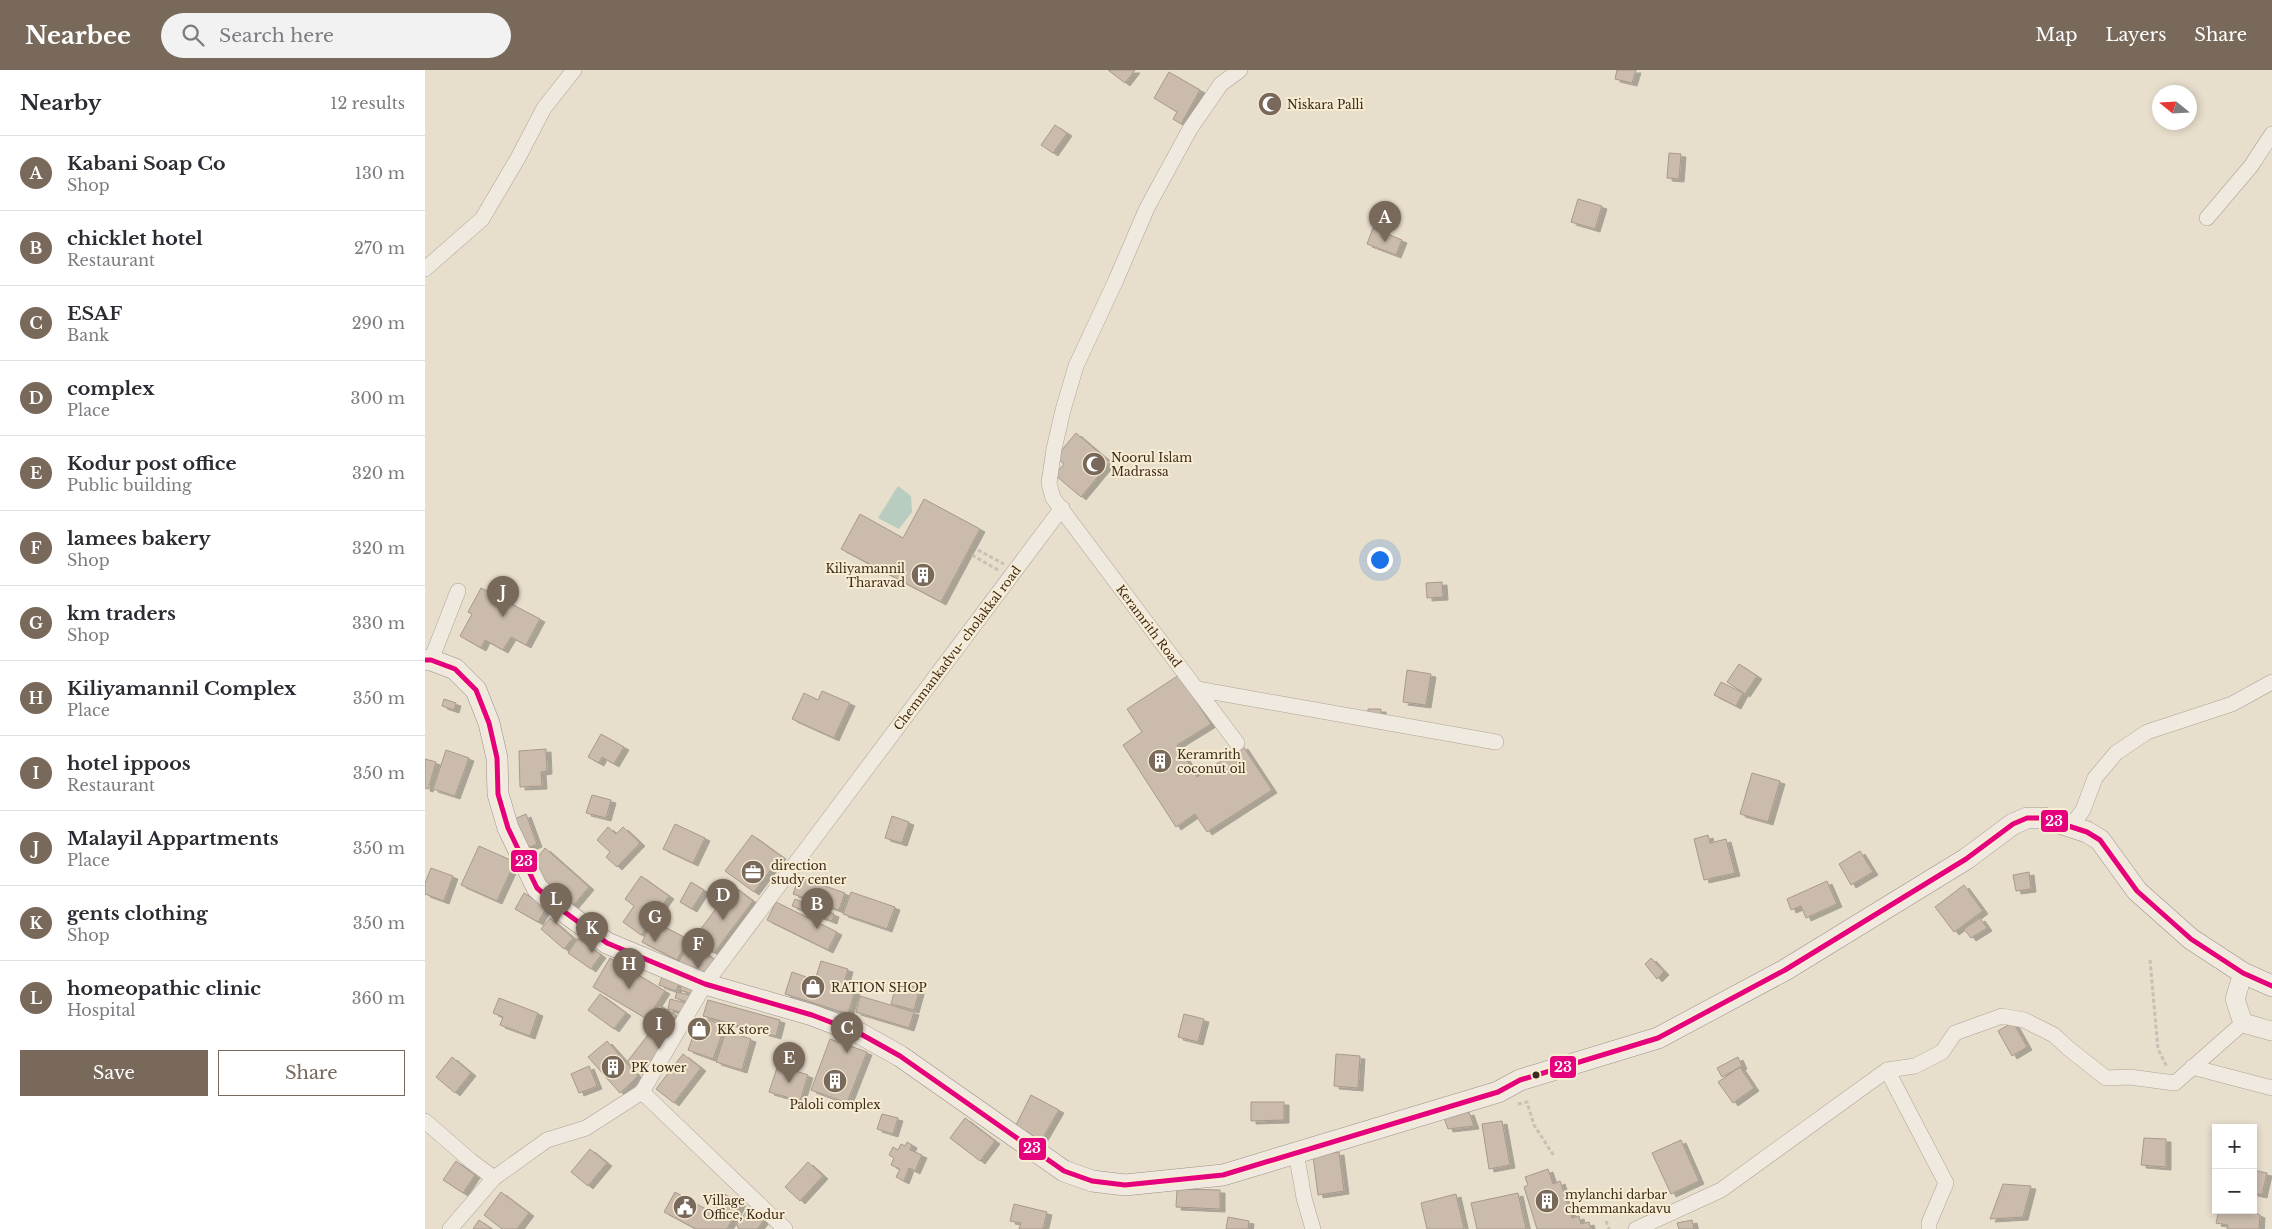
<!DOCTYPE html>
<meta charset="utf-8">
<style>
body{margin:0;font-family:"Libre Baskerville",serif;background:#f2f2f3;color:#2b2b33}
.controls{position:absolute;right:15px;bottom:15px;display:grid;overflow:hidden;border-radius:0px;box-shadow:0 2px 8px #0003}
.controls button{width:45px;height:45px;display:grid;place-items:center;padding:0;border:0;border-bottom:1px solid #e1e1e2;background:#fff;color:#2b2b33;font:25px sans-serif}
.compass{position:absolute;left:1727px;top:15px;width:45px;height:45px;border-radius:50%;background:#fff;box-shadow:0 2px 8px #0003;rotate:288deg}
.you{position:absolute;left:954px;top:489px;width:18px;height:18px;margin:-12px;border:4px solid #fff;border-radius:50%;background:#1a73e8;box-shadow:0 0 0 8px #1a73e833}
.badge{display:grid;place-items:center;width:32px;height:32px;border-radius:50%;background:#78695a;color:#fff;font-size:16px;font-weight:700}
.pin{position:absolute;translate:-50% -41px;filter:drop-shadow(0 1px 2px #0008)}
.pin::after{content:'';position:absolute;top:26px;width:18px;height:15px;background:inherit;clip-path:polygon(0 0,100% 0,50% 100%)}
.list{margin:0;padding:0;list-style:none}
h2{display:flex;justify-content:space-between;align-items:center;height:65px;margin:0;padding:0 20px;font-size:21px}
h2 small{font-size:16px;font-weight:400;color:#7c7c81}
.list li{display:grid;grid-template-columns:32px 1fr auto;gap:15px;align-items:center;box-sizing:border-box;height:75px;padding:0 20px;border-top:1px solid #e1e1e2}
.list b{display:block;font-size:19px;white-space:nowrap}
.list p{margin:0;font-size:16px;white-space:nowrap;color:#7c7c81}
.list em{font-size:16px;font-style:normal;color:#7c7c81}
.actions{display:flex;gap:10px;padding:15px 20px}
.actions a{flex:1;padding:11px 0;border:1px solid #78695a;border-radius:0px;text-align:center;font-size:18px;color:#78695a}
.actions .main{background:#78695a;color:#fff}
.icon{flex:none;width:28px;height:28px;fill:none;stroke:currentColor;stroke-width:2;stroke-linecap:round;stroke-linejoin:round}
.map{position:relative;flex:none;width:1847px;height:1159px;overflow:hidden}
header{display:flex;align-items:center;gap:30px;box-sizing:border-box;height:70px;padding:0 25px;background:#78695a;color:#fff}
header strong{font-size:24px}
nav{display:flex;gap:28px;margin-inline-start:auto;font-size:18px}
.search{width:350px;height:45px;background:#f2f2f3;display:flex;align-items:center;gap:12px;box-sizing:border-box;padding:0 18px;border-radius:28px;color:#7c7c81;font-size:19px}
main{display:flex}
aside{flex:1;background:#fff}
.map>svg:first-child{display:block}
.water{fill:#b8ccbf}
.building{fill:#cbbbad;stroke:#a8998b;filter:url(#shadow)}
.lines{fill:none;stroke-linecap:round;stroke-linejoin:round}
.minor-casing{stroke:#aca396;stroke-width:16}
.tertiary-casing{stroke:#aca396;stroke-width:20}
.secondary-casing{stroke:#9c9285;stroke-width:22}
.path{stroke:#c7c0b6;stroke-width:3;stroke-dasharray:4 2.5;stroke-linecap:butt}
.minor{stroke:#efe9df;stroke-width:15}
.tertiary{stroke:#efe9df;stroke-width:19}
.secondary{stroke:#efe9df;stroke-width:21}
.bus-1-casing{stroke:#f8ecd2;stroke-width:9}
.bus-1{stroke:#e5007d;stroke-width:5}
.bus-dot{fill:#3c2a1d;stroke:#f8ecd2;stroke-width:2}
.labels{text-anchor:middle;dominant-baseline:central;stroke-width:4;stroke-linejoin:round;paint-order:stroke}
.poi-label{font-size:12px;fill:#3c2a1d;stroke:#f8ecd2;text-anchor:start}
.street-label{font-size:12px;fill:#3c2a1d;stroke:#f8ecd2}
.line-badge{stroke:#f8ecd2;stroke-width:2}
.badge-label{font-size:14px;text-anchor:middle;font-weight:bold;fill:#fff}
</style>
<header>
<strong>Nearbee</strong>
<div class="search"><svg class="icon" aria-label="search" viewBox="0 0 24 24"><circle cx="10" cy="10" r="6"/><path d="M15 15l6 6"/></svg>Search here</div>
<nav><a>Map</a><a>Layers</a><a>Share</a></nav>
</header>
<main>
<aside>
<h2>Nearby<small>12 results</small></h2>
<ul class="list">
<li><span class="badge">A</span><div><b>Kabani Soap Co</b><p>Shop</p></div><em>130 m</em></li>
<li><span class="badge">B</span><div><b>chicklet hotel</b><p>Restaurant</p></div><em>270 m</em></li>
<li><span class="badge">C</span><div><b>ESAF</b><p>Bank</p></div><em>290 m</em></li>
<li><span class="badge">D</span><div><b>complex</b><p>Place</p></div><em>300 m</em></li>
<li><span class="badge">E</span><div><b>Kodur post office</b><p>Public building</p></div><em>320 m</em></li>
<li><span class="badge">F</span><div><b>lamees bakery</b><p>Shop</p></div><em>320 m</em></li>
<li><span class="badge">G</span><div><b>km traders</b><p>Shop</p></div><em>330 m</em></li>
<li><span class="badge">H</span><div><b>Kiliyamannil Complex</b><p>Place</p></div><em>350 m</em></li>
<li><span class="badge">I</span><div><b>hotel ippoos</b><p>Restaurant</p></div><em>350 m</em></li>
<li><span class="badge">J</span><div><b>Malayil Appartments</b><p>Place</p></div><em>350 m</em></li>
<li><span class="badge">K</span><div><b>gents clothing</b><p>Shop</p></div><em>350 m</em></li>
<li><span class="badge">L</span><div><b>homeopathic clinic</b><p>Hospital</p></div><em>360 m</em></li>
</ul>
<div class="actions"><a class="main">Save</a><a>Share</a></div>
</aside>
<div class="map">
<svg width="1847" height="1159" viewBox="0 0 1847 1159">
<defs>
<filter id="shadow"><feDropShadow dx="5" dy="3" stdDeviation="0" flood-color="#0004"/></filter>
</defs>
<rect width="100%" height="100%" fill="#e7decc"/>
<path class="water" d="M473 416 486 426 487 442 474 459 453 448Z"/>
<path class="building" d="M683 0H710L700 13Z
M1192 0H1211L1207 13 1190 9Z
M744 2 775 20 756 54 748 49 752 42 729 28Z
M630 55 642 63 628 83 616 75Z
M1244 83 1256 84 1254 109 1242 108Z
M1153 129 1177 136 1170 159 1146 152Z
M948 158 977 170 971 185 942 174Z
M651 363 685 392 656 427 630 405 639 394 631 387Z
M499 429 555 459 516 532 416 479 435 444 478 468Z
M1017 512 1018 527 1002 528 1001 513Z
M56 518 115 549 101 575 86 567 78 580 60 570 56 578 35 566 47 544 43 542Z
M1314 594 1332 606 1320 624 1302 612Z
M982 600 1006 604 1001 635 978 632Z
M754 605 786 654 752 675 772 707 818 676 847 720 782 762 770 744 751 757 698 675 717 662 702 639Z
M1296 612 1318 623 1311 636 1289 625Z
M397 621 425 633 409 668 367 649 379 623 393 630Z
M19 629 31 633 29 640 17 636Z
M943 639H956V647H943Z
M176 664 199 677 189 694 177 687 174 693 163 687Z
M121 679 122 701 116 702 117 716 95 717 94 681Z
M21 680 44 688 30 726 8 719Z
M0 689 11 692 3 719 0 718Z
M1327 703 1355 711 1343 752 1315 744Z
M167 725 186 730 181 748 161 743Z
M101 744 112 774 98 780 87 750Z
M467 746 484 752 477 773 460 768Z
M250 754 280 768 268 793 238 779Z
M183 757 191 764 198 757 215 773 192 797 181 787 185 782 172 770Z
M327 765 356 786 329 822 300 801Z
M1283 765 1285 773 1301 769 1310 803 1279 810 1269 769Z
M54 776 90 792 72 831 36 815Z
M120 778 164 817 148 836 105 797Z
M1435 781 1448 802 1426 815 1414 794Z
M6 798 28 806 19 831 0 824V813Z
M1604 802 1606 819 1591 821 1588 805Z
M216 806 244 826 216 865 198 852 209 836 200 829Z
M374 807 420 823 414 840 368 824Z
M1402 811 1412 834 1381 848 1376 836 1366 840 1362 829Z
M266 812 279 820 267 839 255 832Z
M1539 815 1558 841 1529 862 1510 837Z
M308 816 328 831 289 883 269 868Z
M426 822 470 837 462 859 418 844Z
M99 823 122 837 113 852 90 839Z
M370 829 409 844 407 851 367 836Z
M351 832 412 862 403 880 342 850Z
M125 848 148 868 139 879 116 859Z
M1555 848 1562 858 1546 868 1539 859Z
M228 851 263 869 252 890 217 872Z
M153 868 176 885 166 899 143 883Z
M265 873 289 889 277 908 253 893Z
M185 888 240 921 222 949 168 917Z
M1226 888 1239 902 1232 909 1220 894Z
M396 891 423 899 418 917 430 921 423 944 360 924 367 902 390 910Z
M240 899 257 906 251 921 234 915Z
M258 910 274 915 271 925 255 920Z
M472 912 495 918 489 940 466 934Z
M252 922 268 926 266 933 250 928Z
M175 924 201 943 189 959 163 940Z
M435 926 489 942 484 958 431 942Z
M74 928 113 943 105 966 75 955 78 947 68 943Z
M245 929 261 933 259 943 243 939Z
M283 930 355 950 351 966 278 946Z
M234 935 251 945 249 950 253 952 242 969 222 957Z
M759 944 779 949 773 972 753 967Z
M275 947 300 956 288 989 263 980Z
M1588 952 1602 977 1587 986 1573 961Z
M226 961 241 973 218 1005 202 992Z
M301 961 326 969 317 1000 291 992Z
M405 969 442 982 422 1033 386 1020Z
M182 971 213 1006 195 1023 163 987Z
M258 984 276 998 249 1033 231 1019Z
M911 984 935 986 933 1018 909 1016Z
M27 987 46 1003 30 1023 11 1007Z
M1313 987 1317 996 1297 1007 1292 998Z
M353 995 383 1005 375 1031 344 1022Z
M164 996 172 1016 154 1023 146 1004Z
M1315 997 1329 1018 1308 1033 1293 1012Z
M606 1025 634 1040 616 1071 591 1055Z
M826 1032H859V1050L826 1051Z
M1044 1042 1049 1056 1023 1059 1019 1048Z
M457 1044 473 1048 468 1064 452 1059Z
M540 1048 570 1071 555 1091 525 1068Z
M1077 1051 1085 1095 1064 1099 1057 1054Z
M1719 1068 1741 1069V1097L1716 1095Z
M1256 1070 1274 1111 1246 1124 1227 1083Z
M482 1072 487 1075 485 1080 497 1085 490 1101 484 1098 479 1111 471 1107 475 1099 466 1095 469 1088 464 1085 468 1077 473 1080 476 1074 480 1076Z
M165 1079 182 1093 163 1116 146 1102Z
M914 1082 919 1121 893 1125 888 1086Z
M31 1091 50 1105 38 1123 18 1110Z
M383 1092 398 1106 375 1131 360 1117Z
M1123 1099 1128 1114 1135 1111 1147 1148 1154 1146 1156 1154 1164 1152 1166 1159H1112L1099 1117 1103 1115 1100 1107Z
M1828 1100 1842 1103 1837 1125 1828 1123Z
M1578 1114 1606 1116 1598 1147 1565 1149Z
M752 1119 795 1120V1139L751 1137Z
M76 1122 104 1143 92 1159H77L59 1145Z
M250 1122 288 1143 299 1124 316 1133 302 1159H271L239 1142Z
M1093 1123 1101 1159H1052L1046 1133Z
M1031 1124 1039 1159H1002L996 1133Z
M328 1134 340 1149 332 1159H314L311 1154Z
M589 1134 622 1142 618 1159H594L596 1153 585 1151Z
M1794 1140H1825L1835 1145 1834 1159H1802L1803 1155 1791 1153Z
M803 1147 824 1151 823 1159H801Z
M54 1150 67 1159H48Z
M1267 1150 1269 1159H1254L1252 1153Z"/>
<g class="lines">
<g class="minor-casing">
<path id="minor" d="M1782 148 1826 96 1847 64
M0 199 57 149 93 88 119 38 149 0
M6 590 33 521
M772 619 1071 672
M812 673 628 428 624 413 629 379 638 340 651 296 691 210 722 138 765 59 796 14 815 0
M1646 756 1658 740 1670 708 1691 683 1722 662 1807 634 1847 612
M1767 997 1847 1018
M1462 1000 1490 996 1517 982 1530 963 1577 946 1599 950 1629 965 1643 978 1681 1008 1704 1007 1750 1013 1818 953
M1462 1000 1521 1113 1504 1153V1159
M217 1022 360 1159
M0 1051 46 1091 69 1108
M871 1082 879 1128 888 1159
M25 1159 69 1108 122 1070 161 1058 217 1022 280 914 637 438
M1211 1159 1296 1120 1462 1000"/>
</g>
<g class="tertiary-casing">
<path id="tertiary" d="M1818 903 1810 929 1818 953 1847 961"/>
</g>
<g class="secondary-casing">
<path id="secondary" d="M0 590H6L30 599 51 620 64 653 72 688 73 724 83 758 112 818 141 843 182 873 280 914 387 945 434 963 475 986 639 1101 667 1111 700 1115 798 1105 1073 1022 1095 1010 1233 968 1360 900 1541 789 1588 754 1602 748H1619L1662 762 1675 770 1712 821 1766 869 1818 903 1847 916"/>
</g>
<path class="path" d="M553 480 579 494
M547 485 573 500
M1725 890 1733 979 1742 997
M1093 1034 1102 1032 1109 1055 1129 1086
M1181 1151 1184 1159"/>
<use href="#minor" class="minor"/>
<use href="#tertiary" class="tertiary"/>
<use href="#secondary" class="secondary"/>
<g class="bus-1-casing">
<path id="bus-1" d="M0 590H6L30 599 51 620 64 653 72 688 73 724 83 758 112 818 141 843 182 873 280 914 387 945 434 963 475 986 639 1101 667 1111 700 1115 798 1105 1073 1022 1095 1010 1233 968 1360 900 1541 789 1588 754 1602 748H1619L1662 762 1675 770 1712 821 1766 869 1818 903 1847 916"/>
</g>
<use href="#bus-1" class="bus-1"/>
</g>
<defs>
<g id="mosque-disc" transform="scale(1.25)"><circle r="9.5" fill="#78695a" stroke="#f8ecd2"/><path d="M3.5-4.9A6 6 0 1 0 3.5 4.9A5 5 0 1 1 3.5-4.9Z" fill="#fff"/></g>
<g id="building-disc" transform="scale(1.25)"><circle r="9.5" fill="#78695a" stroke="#f8ecd2"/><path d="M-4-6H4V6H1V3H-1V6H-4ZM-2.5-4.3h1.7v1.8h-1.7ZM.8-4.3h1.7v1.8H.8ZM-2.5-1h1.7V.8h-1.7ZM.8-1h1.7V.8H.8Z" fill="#fff"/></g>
<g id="office-disc" transform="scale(1.25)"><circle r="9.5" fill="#78695a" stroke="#f8ecd2"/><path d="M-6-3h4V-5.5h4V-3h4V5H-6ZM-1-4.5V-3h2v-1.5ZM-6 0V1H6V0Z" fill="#fff"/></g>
<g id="shop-disc" transform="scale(1.25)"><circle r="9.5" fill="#78695a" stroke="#f8ecd2"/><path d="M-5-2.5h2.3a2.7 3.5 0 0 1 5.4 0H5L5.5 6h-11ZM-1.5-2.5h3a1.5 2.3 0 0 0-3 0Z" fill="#fff"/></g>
<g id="civic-disc" transform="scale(1.25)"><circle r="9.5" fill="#78695a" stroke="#f8ecd2"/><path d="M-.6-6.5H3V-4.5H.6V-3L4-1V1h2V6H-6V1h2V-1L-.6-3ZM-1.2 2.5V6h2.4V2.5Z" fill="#fff"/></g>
</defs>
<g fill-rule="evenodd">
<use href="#mosque-disc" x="845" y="34"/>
<use href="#mosque-disc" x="669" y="394"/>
<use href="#building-disc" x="498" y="505"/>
<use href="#building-disc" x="735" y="691"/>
<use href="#office-disc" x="328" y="802"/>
<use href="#shop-disc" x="388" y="917"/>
<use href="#shop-disc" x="274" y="959"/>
<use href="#building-disc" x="188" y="997"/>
<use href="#building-disc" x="410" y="1011"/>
<use href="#building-disc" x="1122" y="1131"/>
<use href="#civic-disc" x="260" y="1137"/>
</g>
<circle class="bus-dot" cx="1111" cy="1005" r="4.5"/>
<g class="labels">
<g class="poi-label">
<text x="862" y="34">Niskara Palli</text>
<text x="686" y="387">Noorul Islam<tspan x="686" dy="14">Madrassa</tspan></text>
<text x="480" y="498" text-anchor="end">Kiliyamannil<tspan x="480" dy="14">Tharavad</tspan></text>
<text x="752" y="684">Keramrith<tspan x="752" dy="14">coconut oil</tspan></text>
<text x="346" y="795">direction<tspan x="346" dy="14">study center</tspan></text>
<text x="406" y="917">RATION SHOP</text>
<text x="292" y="959">KK store</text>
<text x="206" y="997">PK tower</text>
<text x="410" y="1034" text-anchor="middle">Paloli complex</text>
<text x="1140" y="1124">mylanchi darbar<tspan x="1140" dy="14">chemmankadavu</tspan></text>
<text x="278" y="1130">Village<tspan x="278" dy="14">Office, Kodur</tspan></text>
</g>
<g class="street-label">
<text transform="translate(724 556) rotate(53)">Keramrith Road</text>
<text transform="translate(532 578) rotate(-53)">Chemmankadvu- cholakkal road</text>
</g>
</g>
<g class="line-badge">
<rect x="1615" y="739" width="29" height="24" rx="5" fill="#e5007d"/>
<rect x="85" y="779" width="28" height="24" rx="5" fill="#e5007d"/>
<rect x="1124" y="985" width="28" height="24" rx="5" fill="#e5007d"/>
<rect x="593" y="1067" width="29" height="24" rx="5" fill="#e5007d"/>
</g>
<g class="badge-label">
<text x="1629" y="756">23</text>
<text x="99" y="796">23</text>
<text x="1138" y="1002">23</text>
<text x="607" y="1083">23</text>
</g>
</svg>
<div class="controls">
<button>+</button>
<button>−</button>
</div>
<svg class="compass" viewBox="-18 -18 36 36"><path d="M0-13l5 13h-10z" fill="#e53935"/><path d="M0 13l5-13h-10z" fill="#7c7c81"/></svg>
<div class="you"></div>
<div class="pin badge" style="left:960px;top:172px">A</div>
<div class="pin badge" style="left:392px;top:859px">B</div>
<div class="pin badge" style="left:422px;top:983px">C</div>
<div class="pin badge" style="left:298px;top:850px">D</div>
<div class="pin badge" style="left:364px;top:1013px">E</div>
<div class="pin badge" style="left:273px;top:899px">F</div>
<div class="pin badge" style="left:230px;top:872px">G</div>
<div class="pin badge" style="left:204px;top:919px">H</div>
<div class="pin badge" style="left:234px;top:979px">I</div>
<div class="pin badge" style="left:78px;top:547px">J</div>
<div class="pin badge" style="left:167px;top:883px">K</div>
<div class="pin badge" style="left:131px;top:854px">L</div>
</div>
</main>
